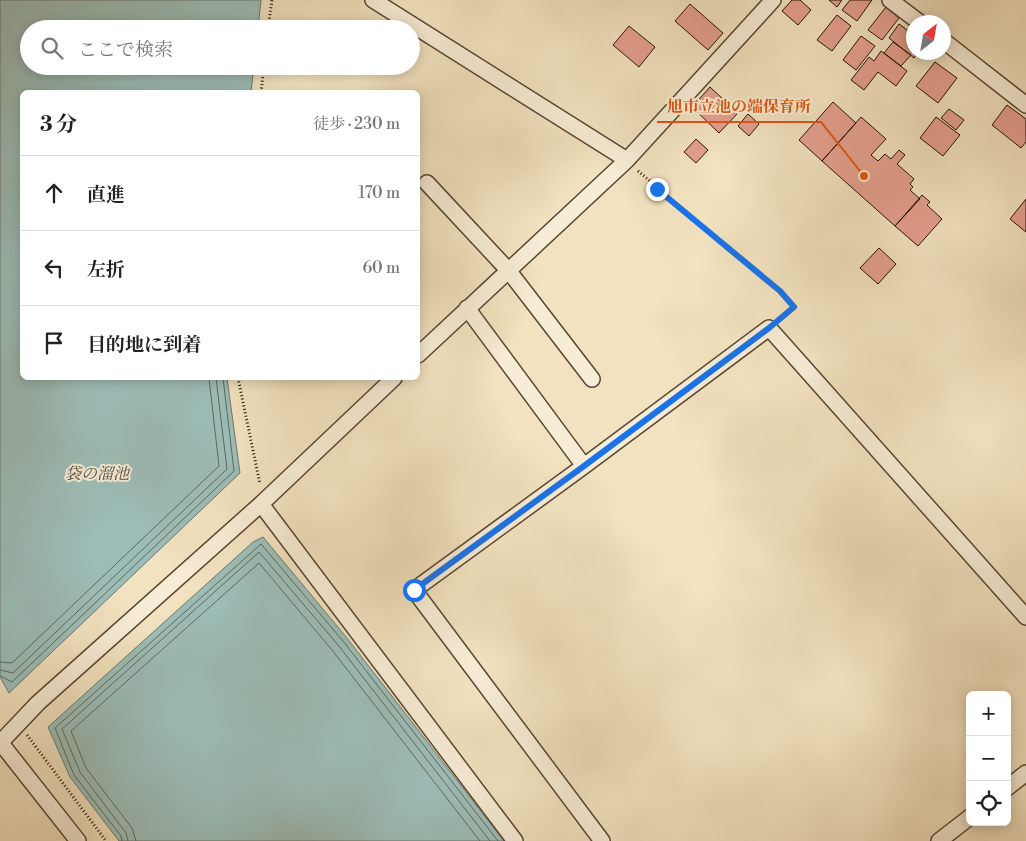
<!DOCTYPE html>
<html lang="ja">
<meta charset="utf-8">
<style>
body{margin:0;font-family:"Libre Bodoni","Noto Serif JP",serif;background:#f2f2f2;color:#222}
.controls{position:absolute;right:15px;bottom:15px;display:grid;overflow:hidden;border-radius:8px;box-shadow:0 2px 12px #0003}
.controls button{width:45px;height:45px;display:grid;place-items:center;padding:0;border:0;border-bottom:1px solid #e0e0e0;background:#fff;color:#222;font:25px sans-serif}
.compass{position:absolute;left:906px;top:15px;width:45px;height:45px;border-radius:50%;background:#fff;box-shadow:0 2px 12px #0003;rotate:31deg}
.stop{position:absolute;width:15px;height:15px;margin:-11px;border:4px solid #1a73e8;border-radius:50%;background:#fff}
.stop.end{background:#1a73e8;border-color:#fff;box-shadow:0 1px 5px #0008}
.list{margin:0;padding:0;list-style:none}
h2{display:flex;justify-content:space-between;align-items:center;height:65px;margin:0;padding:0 20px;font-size:21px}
h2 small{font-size:16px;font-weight:400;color:#767676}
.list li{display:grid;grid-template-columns:32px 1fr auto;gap:15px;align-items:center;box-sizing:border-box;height:75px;padding:0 20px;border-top:1px solid #e0e0e0}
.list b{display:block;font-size:19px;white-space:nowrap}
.list em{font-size:16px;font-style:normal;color:#767676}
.icon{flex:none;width:28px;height:28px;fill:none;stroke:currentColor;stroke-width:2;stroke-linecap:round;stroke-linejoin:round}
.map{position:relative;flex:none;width:1026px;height:841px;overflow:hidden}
.search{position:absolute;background:#fff;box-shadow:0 2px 12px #0003;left:20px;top:20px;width:400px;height:55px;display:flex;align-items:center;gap:12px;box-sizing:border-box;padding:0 18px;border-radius:28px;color:#767676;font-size:19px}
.panel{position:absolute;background:#fff;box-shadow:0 2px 12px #0003;left:20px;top:90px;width:400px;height:290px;border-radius:8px}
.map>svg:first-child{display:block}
.water{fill:#9cbdb7;stroke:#6d796f}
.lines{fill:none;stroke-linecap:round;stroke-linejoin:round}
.shore{stroke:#62685d;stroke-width:1}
.building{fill:#e49f8e;stroke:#271203}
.minor-casing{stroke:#5a4632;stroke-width:18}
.path{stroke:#271203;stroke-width:3;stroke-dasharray:1 2.5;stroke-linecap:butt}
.minor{stroke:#f7ecd5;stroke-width:15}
.route{stroke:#1a73e8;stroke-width:6}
.labels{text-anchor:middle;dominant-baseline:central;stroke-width:4;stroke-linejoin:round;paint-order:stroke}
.water-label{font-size:16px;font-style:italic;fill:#504e42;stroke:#f7ecd5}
.leader{fill:none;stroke:#de550c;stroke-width:2}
.callout-dot{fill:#de550c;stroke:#f7ecd5;stroke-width:2}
.callout-label{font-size:16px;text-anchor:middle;font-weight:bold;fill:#de550c;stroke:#f7ecd5;stroke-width:4;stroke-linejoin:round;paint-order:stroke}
</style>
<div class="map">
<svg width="1026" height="841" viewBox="0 0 1026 841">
<rect width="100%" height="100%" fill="#f2e2bf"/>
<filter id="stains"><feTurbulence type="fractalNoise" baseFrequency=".004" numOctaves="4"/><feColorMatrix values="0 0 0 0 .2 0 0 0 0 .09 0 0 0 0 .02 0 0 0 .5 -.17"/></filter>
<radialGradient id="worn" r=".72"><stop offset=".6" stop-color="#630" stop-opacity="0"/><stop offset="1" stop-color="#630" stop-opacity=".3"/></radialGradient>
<path class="water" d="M0 0H261L258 29H29V66H254L251 92H22V378H227L240 473 9 693 0 677Z
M263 537 347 638 504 841H119L70 777 48 727 253 542Z"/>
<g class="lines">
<path class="shore" d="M0 662 12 663 219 466 209 378
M0 670 13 673 227 469 216 378
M0 676 12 682 234 471 223 378
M122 841 121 836 74 775 55 728 261 544 343 641 498 841
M128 841 126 833 80 772 62 729 259 552 338 645 490 841
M136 841 132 828 86 768 71 731 259 563 332 650 480 841"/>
</g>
<path class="building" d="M792 0H800L811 10 798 25 782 11Z
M829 0H842L837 7Z
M850 0H872L857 21 842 10Z
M690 4 723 33 708 50 675 21Z
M886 7 899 18 882 40 868 30Z
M837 15 851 26 832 51 817 40Z
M899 24 914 35V52H918L914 58 889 38Z
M629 26 655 47 639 67 613 45Z
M861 36 875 46 856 70 843 60Z
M893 42 911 55 901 66 884 53Z
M881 51 907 71 896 86 878 72 864 90 851 80 869 57 874 61Z
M935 62 957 78 938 103 916 86Z
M710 87 738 113 719 133 692 107Z
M833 102 856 123 822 161 799 140Z
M1007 105 1026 119V142L1021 148 992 125Z
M949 109 964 120 956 130 941 118Z
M748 114 759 124 749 136 738 126Z
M861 117 886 139 871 155 878 161 885 154 891 159 899 150 905 155 897 164 914 179 910 184 913 187 910 190 920 199 895 226 822 161Z
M936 117 960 135 943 156 920 138Z
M696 139 708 150 696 163 684 152Z
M922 195 930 202 927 205 942 219 918 246 895 226Z
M1026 199V232L1010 219Z
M879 248 896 264 878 284 860 268Z"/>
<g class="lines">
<g class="minor-casing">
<path id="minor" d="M373 0 627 160
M890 0 919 22
M944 41 1026 105
M427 183 508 270 592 379
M467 308 584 466
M418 355 627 160 773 0
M261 504 515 841
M0 742 78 841
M0 743 38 703 261 504 394 378
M1007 788 1026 773
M602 841 414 590 584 466 769 328 1026 617
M939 841 970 817"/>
</g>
<path class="path" d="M268 29 272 0
M261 92 264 66
M638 171 780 291 794 307 781 318
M238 378 260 484
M27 735 106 841"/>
<use href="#minor" class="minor"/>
</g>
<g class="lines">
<path class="route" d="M414 590 584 466 769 328 794 307 780 291 657 189"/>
</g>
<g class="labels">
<g class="water-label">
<text x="97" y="474">袋の溜池</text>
</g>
</g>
<path class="leader" d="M864 176L821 122H657"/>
<circle class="callout-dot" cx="864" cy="176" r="5"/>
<g class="callout-label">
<text x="739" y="112">旭市立池の端保育所</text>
</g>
<rect width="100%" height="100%" filter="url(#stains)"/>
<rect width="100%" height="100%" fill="url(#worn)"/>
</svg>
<div class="controls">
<button>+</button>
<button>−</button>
<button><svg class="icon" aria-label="locate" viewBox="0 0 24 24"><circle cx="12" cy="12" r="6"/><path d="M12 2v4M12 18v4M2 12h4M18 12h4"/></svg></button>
</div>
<svg class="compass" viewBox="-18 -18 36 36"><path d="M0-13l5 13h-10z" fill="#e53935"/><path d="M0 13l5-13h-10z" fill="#767676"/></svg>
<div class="stop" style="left:414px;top:590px"></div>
<div class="stop end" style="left:657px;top:189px"></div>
<div class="search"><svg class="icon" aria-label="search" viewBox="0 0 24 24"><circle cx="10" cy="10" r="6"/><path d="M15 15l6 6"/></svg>ここで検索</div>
<section class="panel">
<h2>3 分<small>徒歩 · 230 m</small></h2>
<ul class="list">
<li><svg class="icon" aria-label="ahead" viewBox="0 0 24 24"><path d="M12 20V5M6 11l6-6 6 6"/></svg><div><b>直進</b></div><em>170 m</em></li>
<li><svg class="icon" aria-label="left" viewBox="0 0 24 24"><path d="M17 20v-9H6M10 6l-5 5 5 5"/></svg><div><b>左折</b></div><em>60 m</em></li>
<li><svg class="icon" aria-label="arrive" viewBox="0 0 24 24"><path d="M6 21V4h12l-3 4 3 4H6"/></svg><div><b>目的地に到着</b></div></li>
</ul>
</section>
</div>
